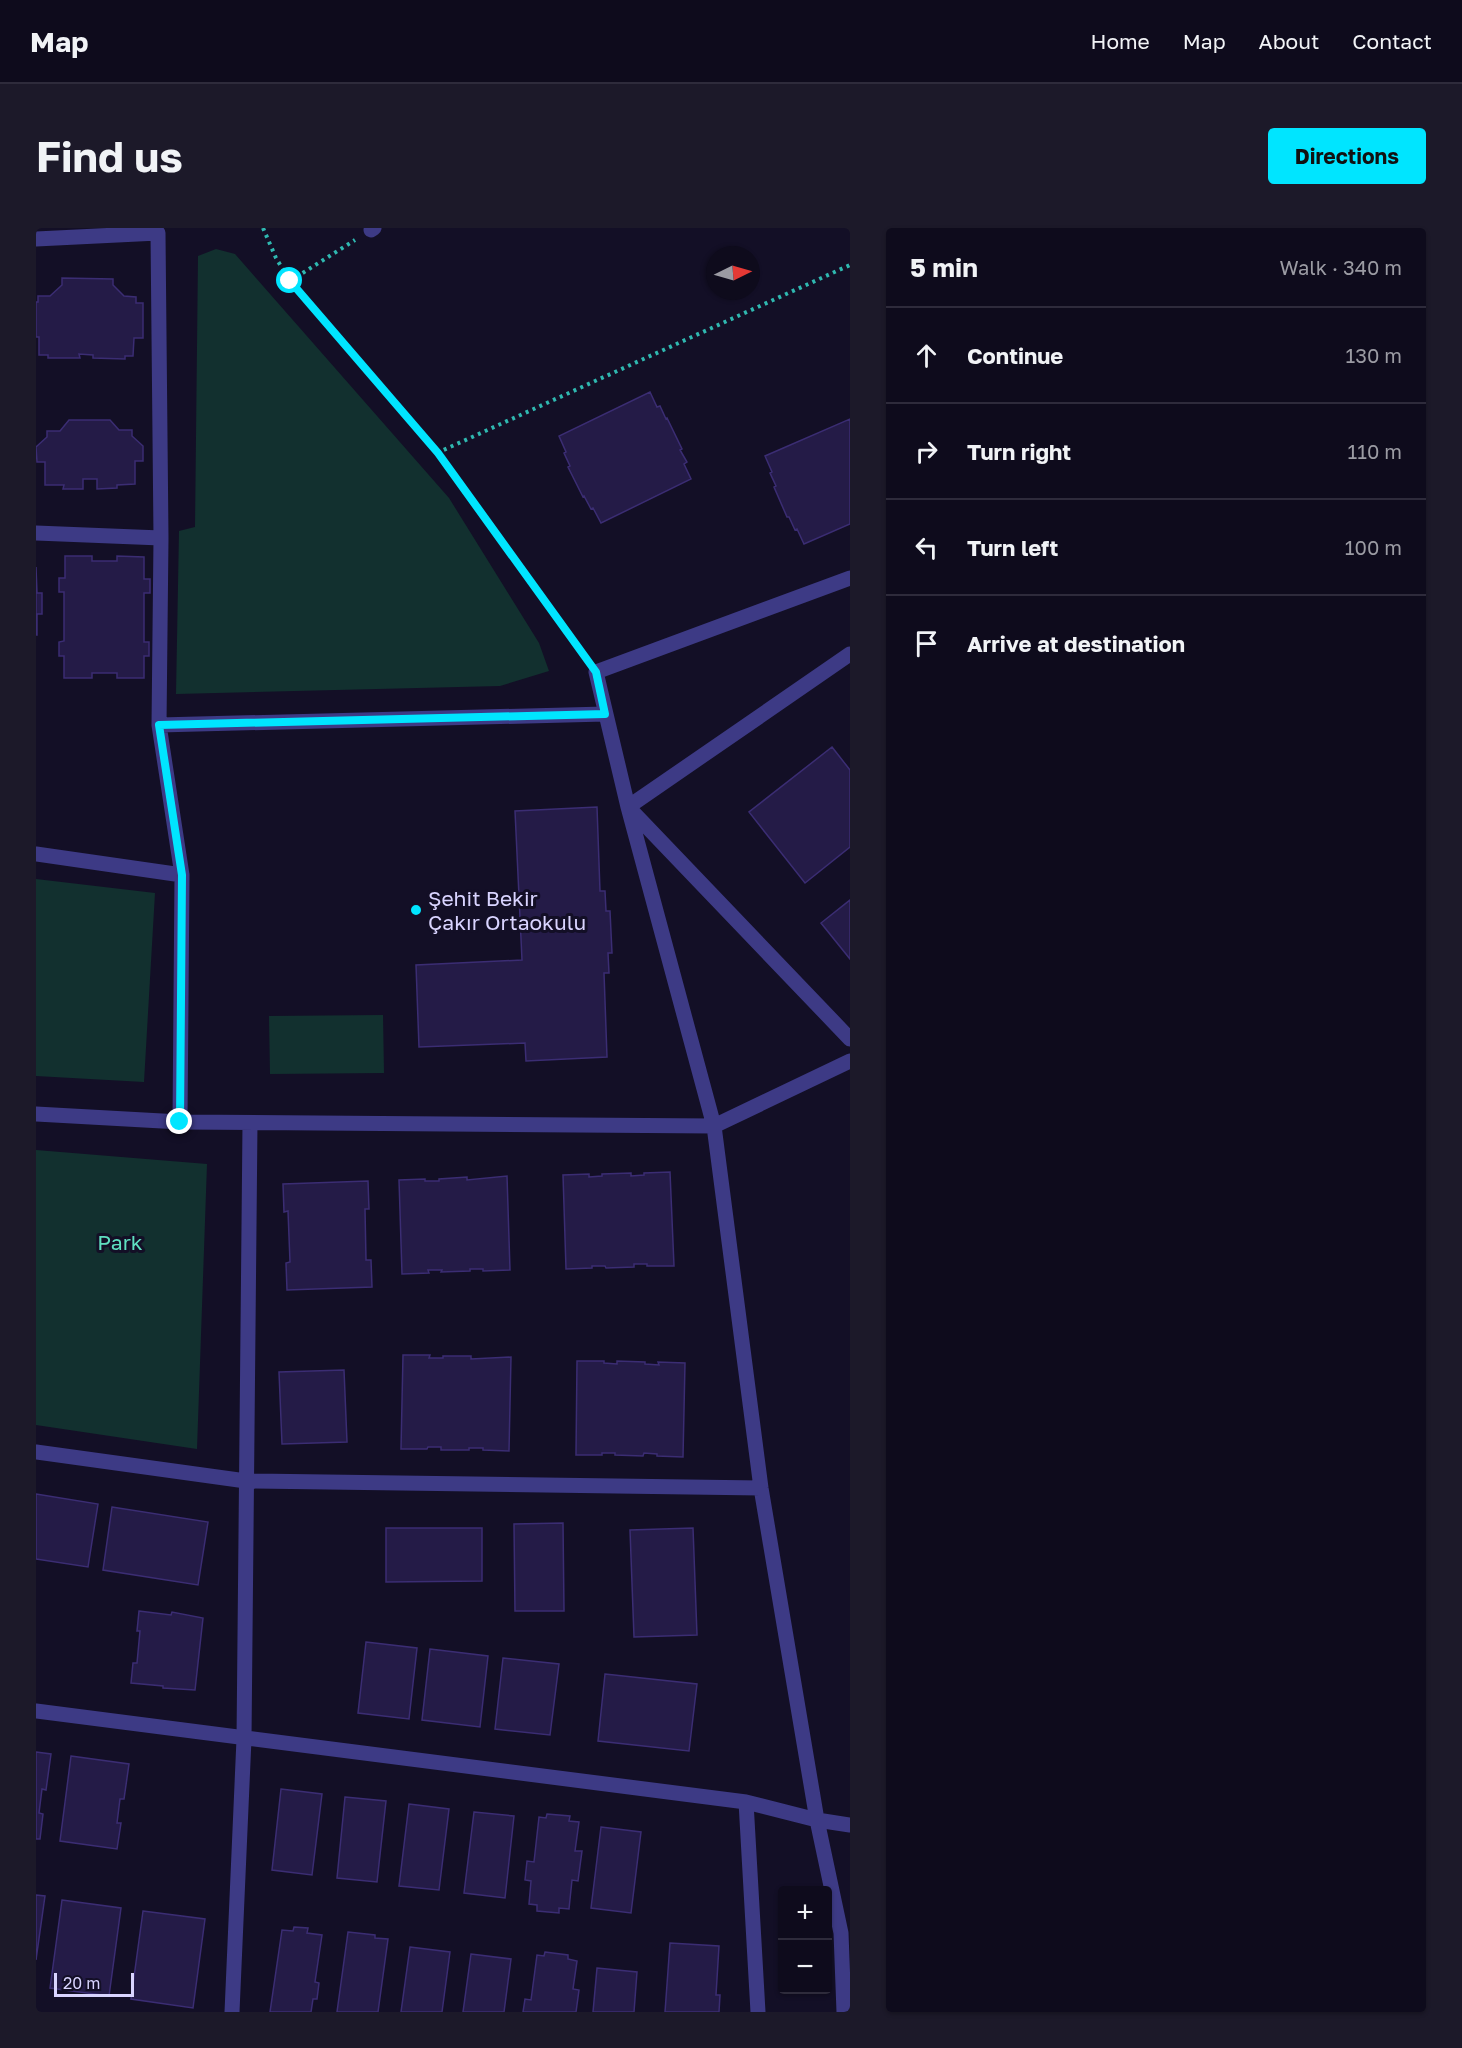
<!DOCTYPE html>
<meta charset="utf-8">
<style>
body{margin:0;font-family:"Golos Text",sans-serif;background:#1c1929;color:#f1f3f6}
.controls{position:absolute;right:18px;bottom:18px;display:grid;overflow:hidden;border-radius:6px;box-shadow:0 2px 4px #0004}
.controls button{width:54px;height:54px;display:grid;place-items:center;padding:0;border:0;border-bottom:2px solid #2e2b3b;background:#0e0b1c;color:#f1f3f6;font:30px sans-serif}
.compass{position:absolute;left:670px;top:18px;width:54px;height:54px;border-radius:50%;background:#0e0b1c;box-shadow:0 2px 4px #0004;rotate:85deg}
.scale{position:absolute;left:18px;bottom:15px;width:80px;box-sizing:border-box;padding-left:6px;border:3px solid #d9d4ff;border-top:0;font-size:16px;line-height:21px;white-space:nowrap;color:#d9d4ff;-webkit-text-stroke:4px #130f26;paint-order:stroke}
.stop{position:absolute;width:18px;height:18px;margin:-14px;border:4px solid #00e5ff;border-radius:50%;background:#fff}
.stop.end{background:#00e5ff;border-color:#fff;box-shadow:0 2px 6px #0008}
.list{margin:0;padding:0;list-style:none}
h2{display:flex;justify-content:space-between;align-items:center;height:78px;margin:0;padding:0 24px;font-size:26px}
h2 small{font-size:20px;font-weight:400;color:#9b9ba3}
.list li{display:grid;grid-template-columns:39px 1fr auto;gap:18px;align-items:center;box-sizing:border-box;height:96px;padding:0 24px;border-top:2px solid #2e2b3b}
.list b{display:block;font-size:22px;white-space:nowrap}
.list em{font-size:20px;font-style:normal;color:#9b9ba3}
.icon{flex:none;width:33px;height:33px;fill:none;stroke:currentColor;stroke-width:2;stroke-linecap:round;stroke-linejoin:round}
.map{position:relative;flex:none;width:814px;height:1784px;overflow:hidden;border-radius:6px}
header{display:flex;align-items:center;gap:36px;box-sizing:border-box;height:84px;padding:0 30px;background:#0e0b1c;border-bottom:2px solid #2e2b3b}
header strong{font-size:28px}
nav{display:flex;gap:33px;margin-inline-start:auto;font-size:21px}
.intro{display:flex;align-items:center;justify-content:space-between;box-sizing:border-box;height:144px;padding:0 36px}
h1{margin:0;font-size:42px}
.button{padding:15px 27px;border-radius:6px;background:#00e5ff;color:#111;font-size:21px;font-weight:700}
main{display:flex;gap:36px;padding:0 36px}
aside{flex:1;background:#0e0b1c;border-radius:6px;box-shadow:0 2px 4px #0004}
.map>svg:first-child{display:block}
.green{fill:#12302f}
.building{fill:#241b47;stroke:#3b2d73;stroke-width:1.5}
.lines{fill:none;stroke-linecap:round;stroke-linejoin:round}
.path{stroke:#2fb8b0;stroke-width:4;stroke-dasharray:3 4.5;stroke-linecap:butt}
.street{stroke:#3d3a85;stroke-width:15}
.route{stroke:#00e5ff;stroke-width:8}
.poi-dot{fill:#00e5ff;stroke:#130f26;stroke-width:2}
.labels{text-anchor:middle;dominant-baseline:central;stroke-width:6;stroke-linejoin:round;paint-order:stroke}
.poi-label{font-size:21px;fill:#d9d4ff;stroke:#130f26;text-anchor:start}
.park-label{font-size:21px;fill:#5fe0c0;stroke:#130f26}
</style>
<header>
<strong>Map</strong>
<nav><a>Home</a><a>Map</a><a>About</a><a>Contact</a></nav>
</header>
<div class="intro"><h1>Find us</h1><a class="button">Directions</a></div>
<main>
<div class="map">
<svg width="814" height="1784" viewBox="0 0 814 1784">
<rect width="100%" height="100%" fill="#130f26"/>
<path class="green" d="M180 21 199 26 413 270 503 415 513 443 464 458 140 466 143 303 159 299 162 28Z
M0 651 119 665 108 854 0 848Z
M347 787 348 845 234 846 233 788Z
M0 922 171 936 161 1221 0 1197Z"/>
<path class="building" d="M26 50 77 51V57L88 68 100 69V75H107V110H98L97 128H89V131L57 130V127L43 126 44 130H12V127H3V109H0V74H2V68H14L26 57Z
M614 164 621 179 624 178 630 191 631 190 646 221 644 222 651 234 648 236 655 251 565 295 557 280 555 281 548 268 547 269 532 239 534 238 528 225 530 224 523 208Z
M814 191V296L768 316 761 301 759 302 753 289H751L738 259 740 258 734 245 736 244 729 228Z
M33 192H74L83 202H96V208L107 218V233H99V256L81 257V260L61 261V251H47V261H27L28 257H9V234H1L0 219 11 209V203H24Z
M29 328H56V333H81V328L108 329V351H114V365H108V414H113V428H108V450H81V445H56V450H28V428H23V414L28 413V364H23V350H29Z
M0 339 1 365H6V386H1V407H0Z
M796 519 814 542V619L769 655 713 584Z
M561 579 564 663H569L570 683H574L576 725H572L573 745H568L571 829 490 833 489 815 383 819 380 737 486 732 479 583Z
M814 672V731L785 695Z
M634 944 638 1038H611V1036H598V1039L570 1040 569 1038H556V1040L530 1041 527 947 553 946V949L566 948V946L595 945V948L608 947V945Z
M471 948 474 1042 447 1043V1041H434V1043L405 1044 406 1042H392L393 1045 366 1046 363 952 389 951V953H403V951L431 949V952Z
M332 953 333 981H329L330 1032H335L336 1059 251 1062 250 1035 254 1034 252 983 248 984 247 956Z
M367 1127H394L393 1130H407V1128H435V1131L475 1129 473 1223 447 1222V1220H433V1222H405V1219H392L391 1221H365Z
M541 1133H568V1135L581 1136V1133L609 1134V1136L623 1137 622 1134 649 1135 647 1229 621 1228V1226L608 1225 607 1228 579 1227V1225H566V1227H540Z
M308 1142 311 1214 246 1216 243 1144Z
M0 1266 62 1276 52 1339 0 1331Z
M76 1279 172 1294 162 1357 67 1342Z
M527 1295 528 1383H479L478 1296Z
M350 1300H446V1353L350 1354Z
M657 1300 661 1407 598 1409 594 1302Z
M103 1383 135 1387 136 1384 167 1390 159 1462 127 1460V1458L95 1455 97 1435H101L104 1403H101Z
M330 1414 381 1420 373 1491 322 1485Z
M394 1421 452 1428 444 1499 386 1492Z
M467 1430 523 1436 514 1507 459 1501Z
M569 1446 661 1456 653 1523 562 1513Z
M0 1524 15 1526 10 1562 6 1561 3 1585 7 1586 4 1611H0Z
M35 1528 93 1536 88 1571H84L81 1595H85L81 1621 24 1613Z
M245 1561 286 1566 276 1647 236 1642Z
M309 1569 350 1573 341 1654 301 1650Z
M373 1576 413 1581 403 1662 363 1658Z
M438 1584 478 1588 469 1670 428 1665Z
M511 1586 534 1588 533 1593 543 1594 539 1623H546L542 1653 536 1652 533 1681 523 1680V1685L501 1683V1677L493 1676 495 1653 489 1652 491 1633 498 1634 503 1589 510 1590Z
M565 1599 605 1604 595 1685 555 1680Z
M0 1667 9 1668 0 1732Z
M26 1672 85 1680 73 1768 14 1760Z
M107 1683 169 1691 157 1780 95 1771Z
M258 1699 272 1700 271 1705 286 1707 279 1754 283 1755 281 1771H277L275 1784H234L246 1702 257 1703Z
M312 1704 339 1707V1710L352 1711 342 1784H301Z
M634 1715 683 1718 680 1767H684L683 1784H629Z
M374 1719 414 1724 406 1784H365Z
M509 1724 532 1727V1731L541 1733 537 1761 543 1762 540 1784H487L489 1771 495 1772 501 1727 508 1728Z
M435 1726 475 1731 468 1784H427Z
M561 1740 601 1744 598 1784H557Z"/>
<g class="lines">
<path class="path" d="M227 0 240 30 254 53 401 225 548 428
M254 53 319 12
M401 225 814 37"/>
<path class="street" d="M335 2 338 0
M0 11 122 5 125 310 123 497 146 647 144 894
M0 305 125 310
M814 426 592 579 814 811
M123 497 569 486
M0 626 146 647
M0 886 144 894 678 898 814 833
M0 1224 210 1253 725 1260
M0 1483 710 1574 781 1592 814 1597
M710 1574 722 1784
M196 1784 208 1511 214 895
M808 1784 805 1705 781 1592 725 1260 678 898 592 579 560 444 814 350"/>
</g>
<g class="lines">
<path class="route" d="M144 894 146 647 123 497 569 486 560 444 402 225 254 53"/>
</g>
<circle class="poi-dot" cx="380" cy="682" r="6"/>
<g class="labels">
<g class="poi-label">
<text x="392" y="670">Şehit Bekir<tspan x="392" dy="24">Çakır Ortaokulu</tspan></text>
</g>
<g class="park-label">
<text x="84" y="1014">Park</text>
</g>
</g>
</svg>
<div class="controls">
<button>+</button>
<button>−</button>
</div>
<svg class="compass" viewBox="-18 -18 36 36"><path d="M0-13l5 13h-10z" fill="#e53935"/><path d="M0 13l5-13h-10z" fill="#9b9ba3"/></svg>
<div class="scale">20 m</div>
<div class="stop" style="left:254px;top:53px"></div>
<div class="stop end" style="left:144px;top:894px"></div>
</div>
<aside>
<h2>5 min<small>Walk · 340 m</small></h2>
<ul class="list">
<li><svg class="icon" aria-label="ahead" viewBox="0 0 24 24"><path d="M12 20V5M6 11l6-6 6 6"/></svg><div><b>Continue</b></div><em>130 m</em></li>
<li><svg class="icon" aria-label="right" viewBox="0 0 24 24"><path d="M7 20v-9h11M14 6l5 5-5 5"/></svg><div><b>Turn right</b></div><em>110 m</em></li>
<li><svg class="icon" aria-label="left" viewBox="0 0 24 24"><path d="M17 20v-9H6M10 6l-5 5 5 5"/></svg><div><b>Turn left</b></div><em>100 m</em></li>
<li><svg class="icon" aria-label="arrive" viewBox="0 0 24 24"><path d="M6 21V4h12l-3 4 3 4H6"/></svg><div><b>Arrive at destination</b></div></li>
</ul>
</aside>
</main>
